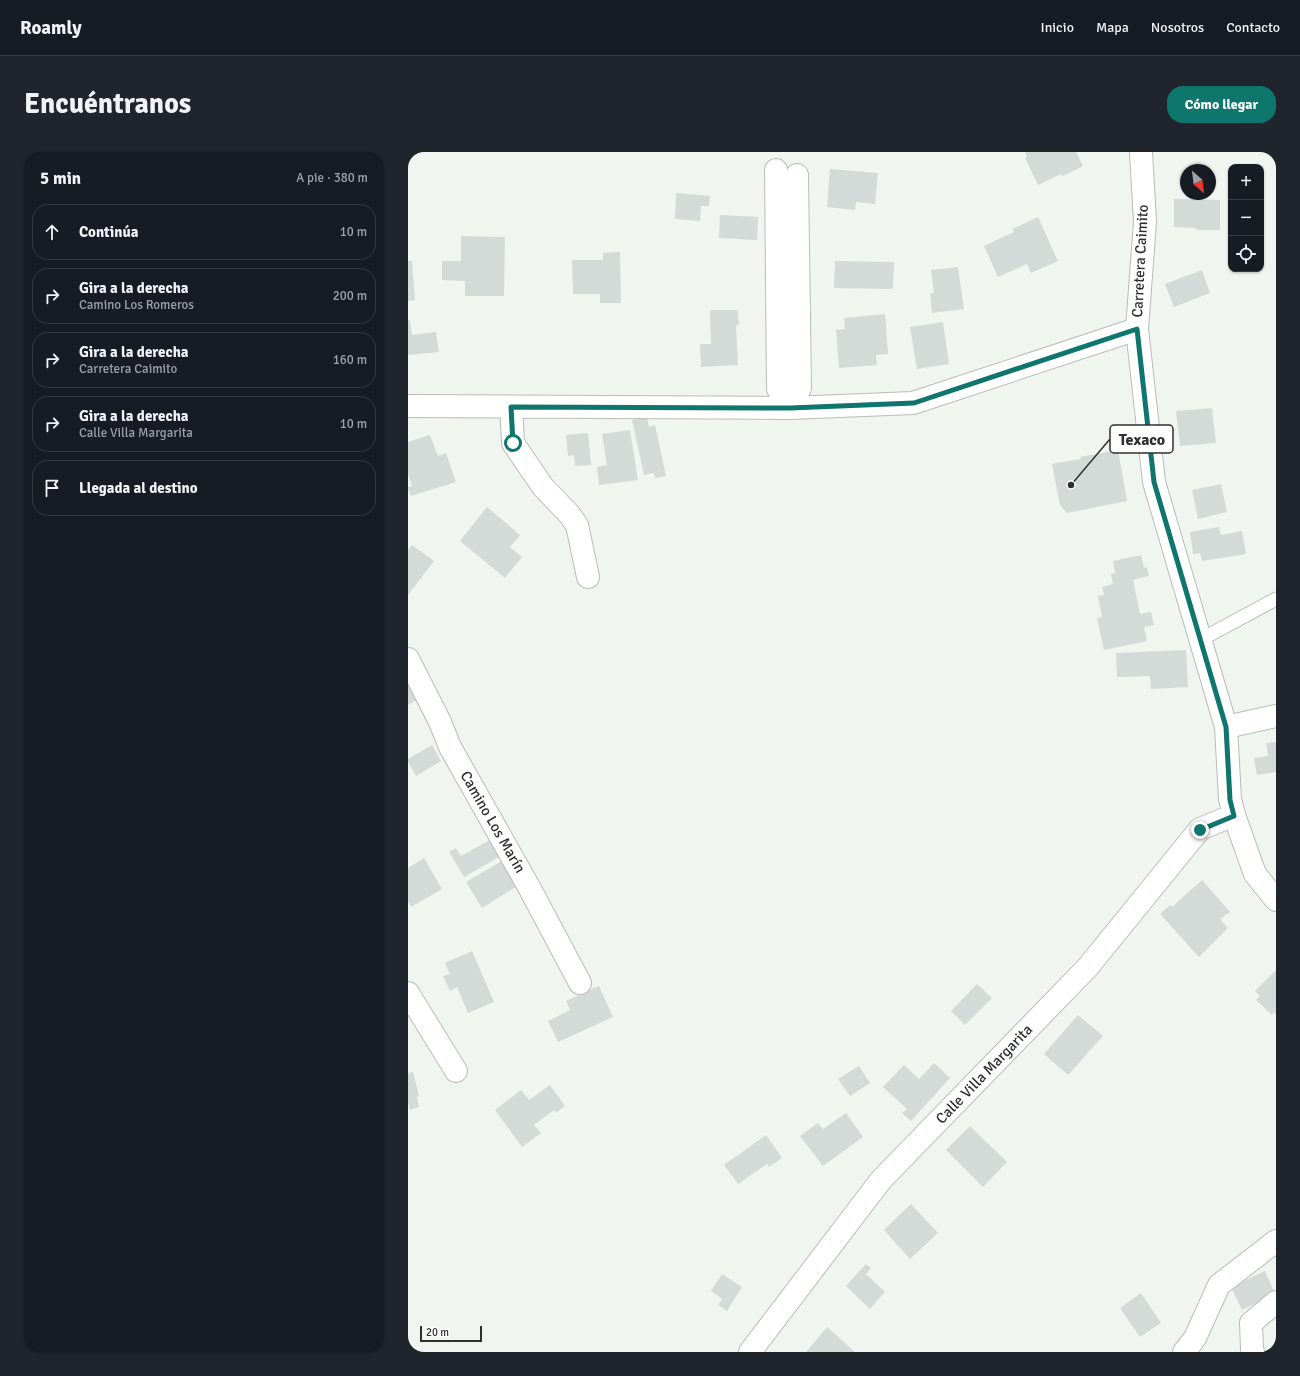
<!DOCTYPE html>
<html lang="es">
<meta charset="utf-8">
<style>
body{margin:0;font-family:Signika,sans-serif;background:#20242c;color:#f1f3f6}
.controls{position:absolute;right:12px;top:12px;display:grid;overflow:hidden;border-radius:8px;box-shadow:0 1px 3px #0004}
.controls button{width:36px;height:36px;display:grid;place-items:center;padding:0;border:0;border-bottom:1px solid #363941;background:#171b24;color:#f1f3f6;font:20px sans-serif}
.compass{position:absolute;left:772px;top:12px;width:36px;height:36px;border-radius:50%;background:#171b24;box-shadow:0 1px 3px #0004;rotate:152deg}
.scale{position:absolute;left:12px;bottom:10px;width:62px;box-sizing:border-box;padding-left:4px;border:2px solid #2e302e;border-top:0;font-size:11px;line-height:14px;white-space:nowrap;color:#2e302e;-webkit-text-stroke:3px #fff;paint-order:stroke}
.stop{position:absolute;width:12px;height:12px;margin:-9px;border:3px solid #0f766e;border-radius:50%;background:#fff}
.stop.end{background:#0f766e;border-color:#fff;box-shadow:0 1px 4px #0008}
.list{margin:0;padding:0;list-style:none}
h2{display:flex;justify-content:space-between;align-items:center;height:52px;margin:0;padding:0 16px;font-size:17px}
h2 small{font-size:13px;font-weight:400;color:#9ea1a6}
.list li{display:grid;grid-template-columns:26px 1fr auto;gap:12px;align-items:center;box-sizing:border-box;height:56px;margin:0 8px 8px;padding:0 8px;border:1px solid #363941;border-radius:16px}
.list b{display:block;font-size:15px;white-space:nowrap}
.list p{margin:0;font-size:13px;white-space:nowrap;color:#9ea1a6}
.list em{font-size:13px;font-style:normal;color:#9ea1a6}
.icon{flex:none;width:22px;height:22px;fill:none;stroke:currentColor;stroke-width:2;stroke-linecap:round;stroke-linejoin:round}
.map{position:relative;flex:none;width:868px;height:1200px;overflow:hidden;border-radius:16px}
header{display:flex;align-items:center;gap:24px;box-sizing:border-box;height:56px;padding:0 20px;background:#171b24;border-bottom:1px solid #363941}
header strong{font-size:19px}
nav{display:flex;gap:22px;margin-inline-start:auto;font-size:14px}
.intro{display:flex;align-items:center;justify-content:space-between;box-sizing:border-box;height:96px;padding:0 24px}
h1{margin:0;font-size:28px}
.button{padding:10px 18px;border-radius:16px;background:#0f766e;color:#fff;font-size:14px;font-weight:700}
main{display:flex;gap:24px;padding:0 24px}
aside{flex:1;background:#171b24;border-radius:16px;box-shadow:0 1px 3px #0004}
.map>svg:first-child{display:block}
.building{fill:#d3dad8}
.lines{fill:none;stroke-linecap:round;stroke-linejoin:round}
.service-casing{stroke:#b8bdb8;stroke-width:15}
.minor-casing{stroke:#b8bdb8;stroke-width:24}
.tertiary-casing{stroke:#b8bdb8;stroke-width:24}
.service{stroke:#fff;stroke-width:13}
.minor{stroke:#fff;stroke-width:22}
.tertiary{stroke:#fff;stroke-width:22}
.route{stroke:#0f766e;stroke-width:5}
.labels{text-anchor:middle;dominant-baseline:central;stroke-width:3;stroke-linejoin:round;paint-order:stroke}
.street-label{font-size:15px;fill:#2e302e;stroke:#fff}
.leader{fill:none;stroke:#2e302e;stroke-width:1.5}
.callout-dot{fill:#2e302e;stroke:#fff;stroke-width:1.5}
.callout{fill:#fff;stroke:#2e302e;stroke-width:1.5}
.callout-label{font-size:16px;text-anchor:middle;font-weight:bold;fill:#2e302e}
</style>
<header>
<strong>Roamly</strong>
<nav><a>Inicio</a><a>Mapa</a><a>Nosotros</a><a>Contacto</a></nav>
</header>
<div class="intro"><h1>Encuéntranos</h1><a class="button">Cómo llegar</a></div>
<main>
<aside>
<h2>5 min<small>A pie · 380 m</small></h2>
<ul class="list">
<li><svg class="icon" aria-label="ahead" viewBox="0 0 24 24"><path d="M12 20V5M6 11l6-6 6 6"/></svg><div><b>Continúa</b></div><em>10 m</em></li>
<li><svg class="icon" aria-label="right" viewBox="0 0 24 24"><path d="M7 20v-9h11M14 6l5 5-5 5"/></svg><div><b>Gira a la derecha</b><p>Camino Los Romeros</p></div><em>200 m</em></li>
<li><svg class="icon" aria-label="right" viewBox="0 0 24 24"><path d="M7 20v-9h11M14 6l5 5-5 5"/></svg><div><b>Gira a la derecha</b><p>Carretera Caimito</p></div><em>160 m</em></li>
<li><svg class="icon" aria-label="right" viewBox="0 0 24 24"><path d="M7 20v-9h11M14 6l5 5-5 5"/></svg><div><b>Gira a la derecha</b><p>Calle Villa Margarita</p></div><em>10 m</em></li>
<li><svg class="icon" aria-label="arrive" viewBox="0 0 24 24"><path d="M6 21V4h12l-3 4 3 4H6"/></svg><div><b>Llegada al destino</b></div></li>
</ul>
</aside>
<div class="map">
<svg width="868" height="1200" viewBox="0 0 868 1200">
<rect width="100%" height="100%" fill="#f0f5f0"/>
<path class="building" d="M617 0H668L675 14 655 24 653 22 630 33 617 6 619 5Z
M422 17 470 21 467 52 448 50 447 58 419 55Z
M268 41 302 44 301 54H293L292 69 267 67Z
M766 47 812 48V78H788V76L766 75Z
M312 63 350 65 349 88 311 86Z
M630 65 650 109 623 121 619 112 590 125 576 94 606 80 604 77Z
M53 84 97 85 96 144H57V129L34 128V109H53Z
M212 100 213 151H192V142H165L164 108H195V101Z
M0 109H4L7 148 0 149Z
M427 109 486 110 485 137 426 136Z
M550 115 556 157 524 161 522 141H526L523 118Z
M794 118 802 141 766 155 757 132Z
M302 158H330L331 173H328L330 214 328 213 293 215 292 192H303Z
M477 162 480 202 468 203 469 213 431 216 428 178 437 177 436 166Z
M0 168H2L4 183 28 180 31 200 0 203Z
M535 170 541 212 509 217 502 175Z
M804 256 808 291 772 294 768 259Z
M239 265 241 275 247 273 258 324 247 326 246 321 236 323 224 268Z
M222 278 230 328 191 333 189 315 199 313 194 282Z
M180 281 183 313 167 314 166 303 160 304 158 283Z
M22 283 30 304 38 301 48 330 3 344 0 337V335L4 334 0 322V290Z
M710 298 719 349 659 361 652 353 644 312 673 307 672 305Z
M813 332 819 360 790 367 784 338Z
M79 355 112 383 102 395 114 405 97 426 52 389Z
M811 375 813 383 834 379 838 402 794 409 792 401 785 402 782 380Z
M4 393 26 409 0 443V398Z
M733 403 736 416 739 415 741 424 725 428 732 462 743 460 746 473 736 475 739 489 696 498 689 466 694 465 690 444 696 443 694 435 705 432 703 422 707 421 705 409Z
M778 498 780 535 743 537 742 524 709 525 708 501Z
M0 525 12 546 0 553Z
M868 590V620L849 623 846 606 860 604 858 591Z
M24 593 33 609 8 624 0 610V607Z
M82 688 91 705 56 725 41 700 48 696 53 704Z
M16 706 34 737 3 755 0 749V716Z
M94 709 109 734 74 756 58 730Z
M794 728 822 760 812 767 820 776 791 805 752 762 762 753 764 755Z
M64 799 86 850 60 861 49 835 42 839 35 824 42 822 37 811Z
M868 818V863L866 860 864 863 848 848 852 844 847 839Z
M569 832 584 846 557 873 543 859Z
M191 834 205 865 150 890 140 869 162 858 158 849Z
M670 863 695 884 660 923 636 902Z
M526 911 542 926 503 969 494 961 499 957 475 935 496 913 511 927Z
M451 914 462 931 442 944 430 927Z
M5 920 11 944 9 945 11 955 2 958 0 950V921Z
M142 933 157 954 148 961 146 958 126 973 133 981 114 995 87 958 113 938 121 948Z
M438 961 455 985 415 1014 392 984 410 971 415 977Z
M562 974 599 1010 575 1035 538 998Z
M358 983 374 1006 361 1015 359 1012 330 1032 316 1013Z
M503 1052 530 1081 502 1107 476 1078Z
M458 1112 463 1116 458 1122 477 1140 462 1157 438 1134Z
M857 1119 867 1142 834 1158 823 1135Z
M314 1122 334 1135 319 1159 310 1153 314 1147 303 1139Z
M733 1141 753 1171 732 1185 712 1156Z
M419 1175 447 1200H398Z"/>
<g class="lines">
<g class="service-casing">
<path id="service" d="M792 488 868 447"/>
</g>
<g class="minor-casing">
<path id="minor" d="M368 18 370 237 382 256
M0 254 382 256 505 251 729 177
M103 255 105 291 135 335 161 362 169 373 180 425
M382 256 392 236 389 23
M0 507 32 570 42 595 122 737 172 831
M818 575 868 564
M0 841 48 919
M342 1200 473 1028 679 816 792 677 826 663
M776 1200 787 1186 811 1133 868 1089
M845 1200 844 1197 843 1171 868 1150"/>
</g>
<g class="tertiary-casing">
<path id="tertiary" d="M733 0 737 70 729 177 746 330 818 575 822 647 826 663 847 722 868 748"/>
</g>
<use href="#service" class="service"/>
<use href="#minor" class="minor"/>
<use href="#tertiary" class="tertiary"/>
</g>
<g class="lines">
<path class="route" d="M105 291 103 255 382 256 506 251 729 177 746 330 818 575 822 648 826 664 792 678"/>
</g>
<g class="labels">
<g class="street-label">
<text transform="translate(732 109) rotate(-87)">Carretera Caimito</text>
<text transform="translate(85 670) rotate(60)">Camino Los Marín</text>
<text transform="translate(576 922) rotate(-46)">Calle Villa Margarita</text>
</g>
</g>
<path class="leader" d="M663 333L702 287"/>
<circle class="callout-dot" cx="663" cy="333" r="4"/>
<rect class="callout" x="702" y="273" width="63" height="28" rx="4"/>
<g class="callout-label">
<text x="734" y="293">Texaco</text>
</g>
</svg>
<div class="controls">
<button>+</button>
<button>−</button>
<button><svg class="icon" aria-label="locate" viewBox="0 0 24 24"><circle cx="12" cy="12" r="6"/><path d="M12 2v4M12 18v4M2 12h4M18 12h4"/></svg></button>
</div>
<svg class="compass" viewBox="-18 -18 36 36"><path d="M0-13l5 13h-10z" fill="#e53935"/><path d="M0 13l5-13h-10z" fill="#9ea1a6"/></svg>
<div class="scale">20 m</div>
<div class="stop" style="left:105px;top:291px"></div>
<div class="stop end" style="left:792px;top:678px"></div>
</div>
</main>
